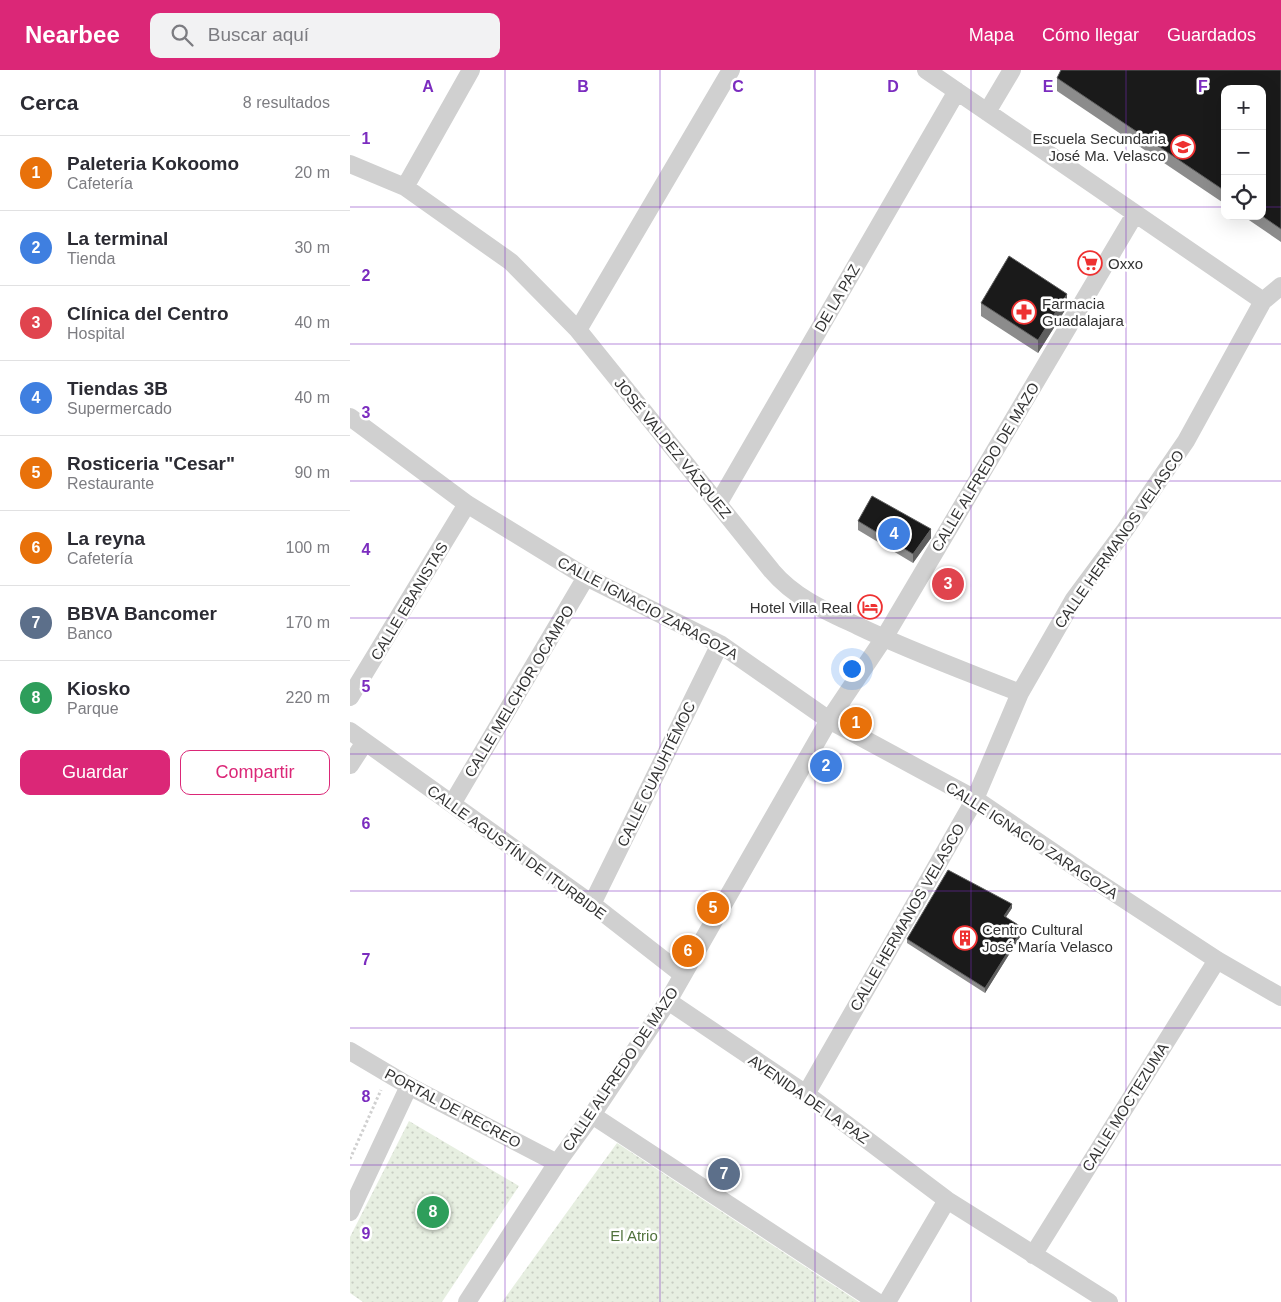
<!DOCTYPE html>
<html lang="es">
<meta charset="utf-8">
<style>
body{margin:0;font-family:Helvetica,sans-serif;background:#f2f2f3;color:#2b2b33}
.controls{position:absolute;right:15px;top:15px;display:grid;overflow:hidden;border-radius:10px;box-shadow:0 5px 20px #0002}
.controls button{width:45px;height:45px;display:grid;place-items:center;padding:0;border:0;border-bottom:1px solid #e1e1e2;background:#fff;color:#2b2b33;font:25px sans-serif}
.you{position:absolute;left:501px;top:598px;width:18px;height:18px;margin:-12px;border:4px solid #fff;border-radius:50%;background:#1a73e8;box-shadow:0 0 0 8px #1a73e833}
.badge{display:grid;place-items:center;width:32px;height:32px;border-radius:50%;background:#db2777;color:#fff;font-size:16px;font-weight:700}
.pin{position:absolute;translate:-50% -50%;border:2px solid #fff;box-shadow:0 1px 5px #0006}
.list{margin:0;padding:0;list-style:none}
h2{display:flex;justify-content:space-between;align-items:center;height:65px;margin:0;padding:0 20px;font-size:21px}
h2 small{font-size:16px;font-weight:400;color:#7c7c81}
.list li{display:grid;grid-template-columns:32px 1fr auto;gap:15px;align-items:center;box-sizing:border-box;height:75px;padding:0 20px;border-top:1px solid #e1e1e2}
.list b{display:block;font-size:19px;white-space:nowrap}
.list p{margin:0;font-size:16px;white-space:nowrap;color:#7c7c81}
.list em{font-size:16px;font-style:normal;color:#7c7c81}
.actions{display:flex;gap:10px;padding:15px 20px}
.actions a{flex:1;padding:11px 0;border:1px solid #db2777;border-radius:10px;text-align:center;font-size:18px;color:#db2777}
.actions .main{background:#db2777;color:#fff}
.icon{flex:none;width:28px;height:28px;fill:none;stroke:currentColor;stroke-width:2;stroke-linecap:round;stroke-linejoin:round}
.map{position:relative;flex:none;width:931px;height:1232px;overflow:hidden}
header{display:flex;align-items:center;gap:30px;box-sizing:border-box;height:70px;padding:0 25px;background:#db2777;color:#fff}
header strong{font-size:24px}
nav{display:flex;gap:28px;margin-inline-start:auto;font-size:18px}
.search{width:350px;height:45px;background:#f2f2f3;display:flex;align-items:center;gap:12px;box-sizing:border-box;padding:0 18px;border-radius:10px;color:#7c7c81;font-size:19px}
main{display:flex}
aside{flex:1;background:#fff}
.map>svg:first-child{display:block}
.grass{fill:url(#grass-dots)}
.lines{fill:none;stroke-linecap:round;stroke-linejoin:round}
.path{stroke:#d0d0d0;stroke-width:3;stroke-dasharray:2.5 2.5;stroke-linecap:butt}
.street{stroke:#d0d0d0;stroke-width:18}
.wall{fill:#8c8c8c}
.shaded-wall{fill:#5f5f5f}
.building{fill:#1a1a1a;stroke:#5f5f5f}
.grid{fill:none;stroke:#7b2cbf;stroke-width:1;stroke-opacity:0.55}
.labels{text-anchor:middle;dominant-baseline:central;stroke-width:5;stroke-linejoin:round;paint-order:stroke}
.poi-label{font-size:15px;fill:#333;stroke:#fff;text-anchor:start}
.street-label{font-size:15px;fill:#333;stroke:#fff}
.park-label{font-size:15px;fill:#51723d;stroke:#fff}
.grid-label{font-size:16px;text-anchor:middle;font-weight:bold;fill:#7b2cbf;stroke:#fff;stroke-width:5;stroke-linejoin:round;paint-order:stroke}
</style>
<header>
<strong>Nearbee</strong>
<div class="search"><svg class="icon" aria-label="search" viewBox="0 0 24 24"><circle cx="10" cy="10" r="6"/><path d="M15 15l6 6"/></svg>Buscar aquí</div>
<nav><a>Mapa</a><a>Cómo llegar</a><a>Guardados</a></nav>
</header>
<main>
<aside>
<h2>Cerca<small>8 resultados</small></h2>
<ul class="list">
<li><span class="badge" style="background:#e8710a">1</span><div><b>Paleteria Kokoomo</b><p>Cafetería</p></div><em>20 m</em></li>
<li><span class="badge" style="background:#3f7fe0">2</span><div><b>La terminal</b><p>Tienda</p></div><em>30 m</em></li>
<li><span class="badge" style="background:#e0444e">3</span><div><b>Clínica del Centro</b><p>Hospital</p></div><em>40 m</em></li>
<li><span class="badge" style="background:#3f7fe0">4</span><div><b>Tiendas 3B</b><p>Supermercado</p></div><em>40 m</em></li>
<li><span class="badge" style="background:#e8710a">5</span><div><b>Rosticeria &quot;Cesar&quot;</b><p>Restaurante</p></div><em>90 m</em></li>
<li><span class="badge" style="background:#e8710a">6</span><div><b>La reyna</b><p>Cafetería</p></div><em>100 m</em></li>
<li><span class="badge" style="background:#5c6f8a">7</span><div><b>BBVA Bancomer</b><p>Banco</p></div><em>170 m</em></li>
<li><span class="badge" style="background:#2e9e5b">8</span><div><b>Kiosko</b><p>Parque</p></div><em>220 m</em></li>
</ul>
<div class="actions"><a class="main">Guardar</a><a>Compartir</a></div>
</aside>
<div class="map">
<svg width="931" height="1232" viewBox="0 0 931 1232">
<defs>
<pattern id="grass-dots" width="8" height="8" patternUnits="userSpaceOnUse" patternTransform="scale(1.25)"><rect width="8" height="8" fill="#e7efe1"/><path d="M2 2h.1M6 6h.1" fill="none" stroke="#c7cdc2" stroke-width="1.8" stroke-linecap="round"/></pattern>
</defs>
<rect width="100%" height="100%" fill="#fff"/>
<path class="grass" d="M59 1051 169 1116 92 1232H13L0 1223V1167Z
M267 1073 509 1232H152Z"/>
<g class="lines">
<path class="path" d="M0 1089 31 1020"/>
<path class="street" d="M576 0 913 231
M637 42 662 0
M0 94 55 117 161 192 228 260 422 501C445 528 476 541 508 556 560 581 615 601 670 623
M55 117 121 0
M228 260 381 0
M0 347 117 434 236 507 370 574 479 650 625 729 731 801 867 890 931 927
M368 434 607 21
M0 627 117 434
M0 661 242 834 333 905
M0 695 15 672
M102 734 236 507
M242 834 370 574
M318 931 456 1024 597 1130 759 1232
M0 981 59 1016 207 1093
M456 1024 625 729 670 623 724 529 775 460 836 371 913 231 931 216
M242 1045 527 1232
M0 1142 59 1016
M683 1185 867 890
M117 1232 207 1093 242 1045 318 931 479 650 534 568 785 144
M537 1232 597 1130"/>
</g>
<path class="wall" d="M931 0V172L893 146H912L875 19V134L707 21V8Z
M631 233 717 237 688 283 631 246Z
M508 451 581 468 563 493 508 460Z
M662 838 656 847 673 862 635 923 557 873V869Z"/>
<path class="shaded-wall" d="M717 224V237L688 283V270Z
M581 459V468L563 493V484Z
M662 834V838L654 850V846Z
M673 858V862L635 923V918Z"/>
<path class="building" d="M711 0H931V159L912 146V19H875V121L707 8Z
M659 186 717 224 688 270 631 233Z
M522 426 581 459 563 484 508 451Z
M598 800 662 834 654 846 673 858 635 918 557 869Z"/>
<path class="grid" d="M155 0V1232M310 0V1232M465 0V1232M621 0V1232M776 0V1232M0 137H875M912 137H931M0 274H931M0 411H931M0 548H931M0 684H931M0 821H931M0 958H931M0 1095H931"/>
<defs>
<g id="school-ring" transform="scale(1.25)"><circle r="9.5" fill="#fff" stroke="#ee3131" stroke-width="1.5"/><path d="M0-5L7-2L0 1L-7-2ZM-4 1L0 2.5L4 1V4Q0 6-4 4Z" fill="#ee3131"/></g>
<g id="supermarket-ring" transform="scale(1.25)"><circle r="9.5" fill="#fff" stroke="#ee3131" stroke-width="1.5"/><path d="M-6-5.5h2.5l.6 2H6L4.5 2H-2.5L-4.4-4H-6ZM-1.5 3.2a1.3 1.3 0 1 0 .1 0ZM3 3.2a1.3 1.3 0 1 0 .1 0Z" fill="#ee3131"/></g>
<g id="pharmacy-ring" transform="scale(1.25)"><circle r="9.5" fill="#fff" stroke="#ee3131" stroke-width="1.5"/><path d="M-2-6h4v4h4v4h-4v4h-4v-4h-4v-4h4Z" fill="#ee3131"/></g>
<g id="hotel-ring" transform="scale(1.25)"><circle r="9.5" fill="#fff" stroke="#ee3131" stroke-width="1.5"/><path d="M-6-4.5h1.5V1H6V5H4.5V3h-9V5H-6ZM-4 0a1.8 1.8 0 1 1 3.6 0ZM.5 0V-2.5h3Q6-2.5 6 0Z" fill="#ee3131"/></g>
<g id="building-ring" transform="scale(1.25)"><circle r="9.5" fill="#fff" stroke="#ee3131" stroke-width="1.5"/><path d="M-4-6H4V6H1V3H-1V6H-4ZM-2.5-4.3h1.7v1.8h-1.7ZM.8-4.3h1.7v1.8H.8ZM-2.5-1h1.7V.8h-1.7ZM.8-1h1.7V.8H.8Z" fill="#ee3131"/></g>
</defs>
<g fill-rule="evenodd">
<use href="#school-ring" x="833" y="77"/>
<use href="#supermarket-ring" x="740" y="193"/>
<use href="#pharmacy-ring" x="674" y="242"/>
<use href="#hotel-ring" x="520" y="537"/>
<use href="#building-ring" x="615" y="868"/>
</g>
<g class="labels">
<g class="poi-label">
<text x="816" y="68" text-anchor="end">Escuela Secundaria<tspan x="816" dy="17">José Ma. Velasco</tspan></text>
<text x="758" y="193">Oxxo</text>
<text x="692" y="233">Farmacia<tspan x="692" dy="17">Guadalajara</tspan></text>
<text x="502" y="537" text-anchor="end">Hotel Villa Real</text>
<text x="632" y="859">Centro Cultural<tspan x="632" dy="17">José María Velasco</tspan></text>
</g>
<g class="street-label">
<text transform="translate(487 228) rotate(-60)">DE LA PAZ</text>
<text transform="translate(323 378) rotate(51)">JOSÉ VALDEZ VÁZQUEZ</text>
<text transform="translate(635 397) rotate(-59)">CALLE ALFREDO DE MAZO</text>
<text transform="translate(769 469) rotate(-55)">CALLE HERMANOS VELASCO</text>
<text transform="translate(59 531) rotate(-59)">CALLE EBANISTAS</text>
<text transform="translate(298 538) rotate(28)">CALLE IGNACIO ZARAGOZA</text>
<text transform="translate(169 621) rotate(-59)">CALLE MELCHOR OCAMPO</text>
<text transform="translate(306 704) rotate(-64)">CALLE CUAUHTÉMOC</text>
<text transform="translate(682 770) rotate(33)">CALLE IGNACIO ZARAGOZA</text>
<text transform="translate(167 782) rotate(36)">CALLE AGUSTÍN DE ITURBIDE</text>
<text transform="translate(557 847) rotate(-60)">CALLE HERMANOS VELASCO</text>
<text transform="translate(270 999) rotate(-56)">CALLE ALFREDO DE MAZO</text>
<text transform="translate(459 1029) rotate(35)">AVENIDA DE LA PAZ</text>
<text transform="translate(775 1037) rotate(-58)">CALLE MOCTEZUMA</text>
<text transform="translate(103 1038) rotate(28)">PORTAL DE RECREO</text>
</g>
<g class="park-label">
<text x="284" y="1165">El Atrio</text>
</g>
</g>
<g class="grid-label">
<text x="78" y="22">A</text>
<text x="233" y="22">B</text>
<text x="388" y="22">C</text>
<text x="543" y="22">D</text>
<text x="698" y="22">E</text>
<text x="853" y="22">F</text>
<text x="16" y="74">1</text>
<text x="16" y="211">2</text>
<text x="16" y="348">3</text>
<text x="16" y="485">4</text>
<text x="16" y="622">5</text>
<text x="16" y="759">6</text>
<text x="16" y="895">7</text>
<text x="16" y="1032">8</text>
<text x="16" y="1169">9</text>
</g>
</svg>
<div class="controls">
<button>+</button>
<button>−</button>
<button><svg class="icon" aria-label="locate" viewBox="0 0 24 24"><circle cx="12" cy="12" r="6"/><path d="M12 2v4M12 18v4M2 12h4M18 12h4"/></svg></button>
</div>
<div class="you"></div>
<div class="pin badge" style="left:506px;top:653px;background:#e8710a">1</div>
<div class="pin badge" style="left:476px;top:696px;background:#3f7fe0">2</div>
<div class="pin badge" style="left:598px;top:514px;background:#e0444e">3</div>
<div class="pin badge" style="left:544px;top:464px;background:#3f7fe0">4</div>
<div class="pin badge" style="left:363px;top:838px;background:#e8710a">5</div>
<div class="pin badge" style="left:338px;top:881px;background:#e8710a">6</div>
<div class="pin badge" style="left:374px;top:1104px;background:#5c6f8a">7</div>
<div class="pin badge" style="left:83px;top:1142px;background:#2e9e5b">8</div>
</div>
</main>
